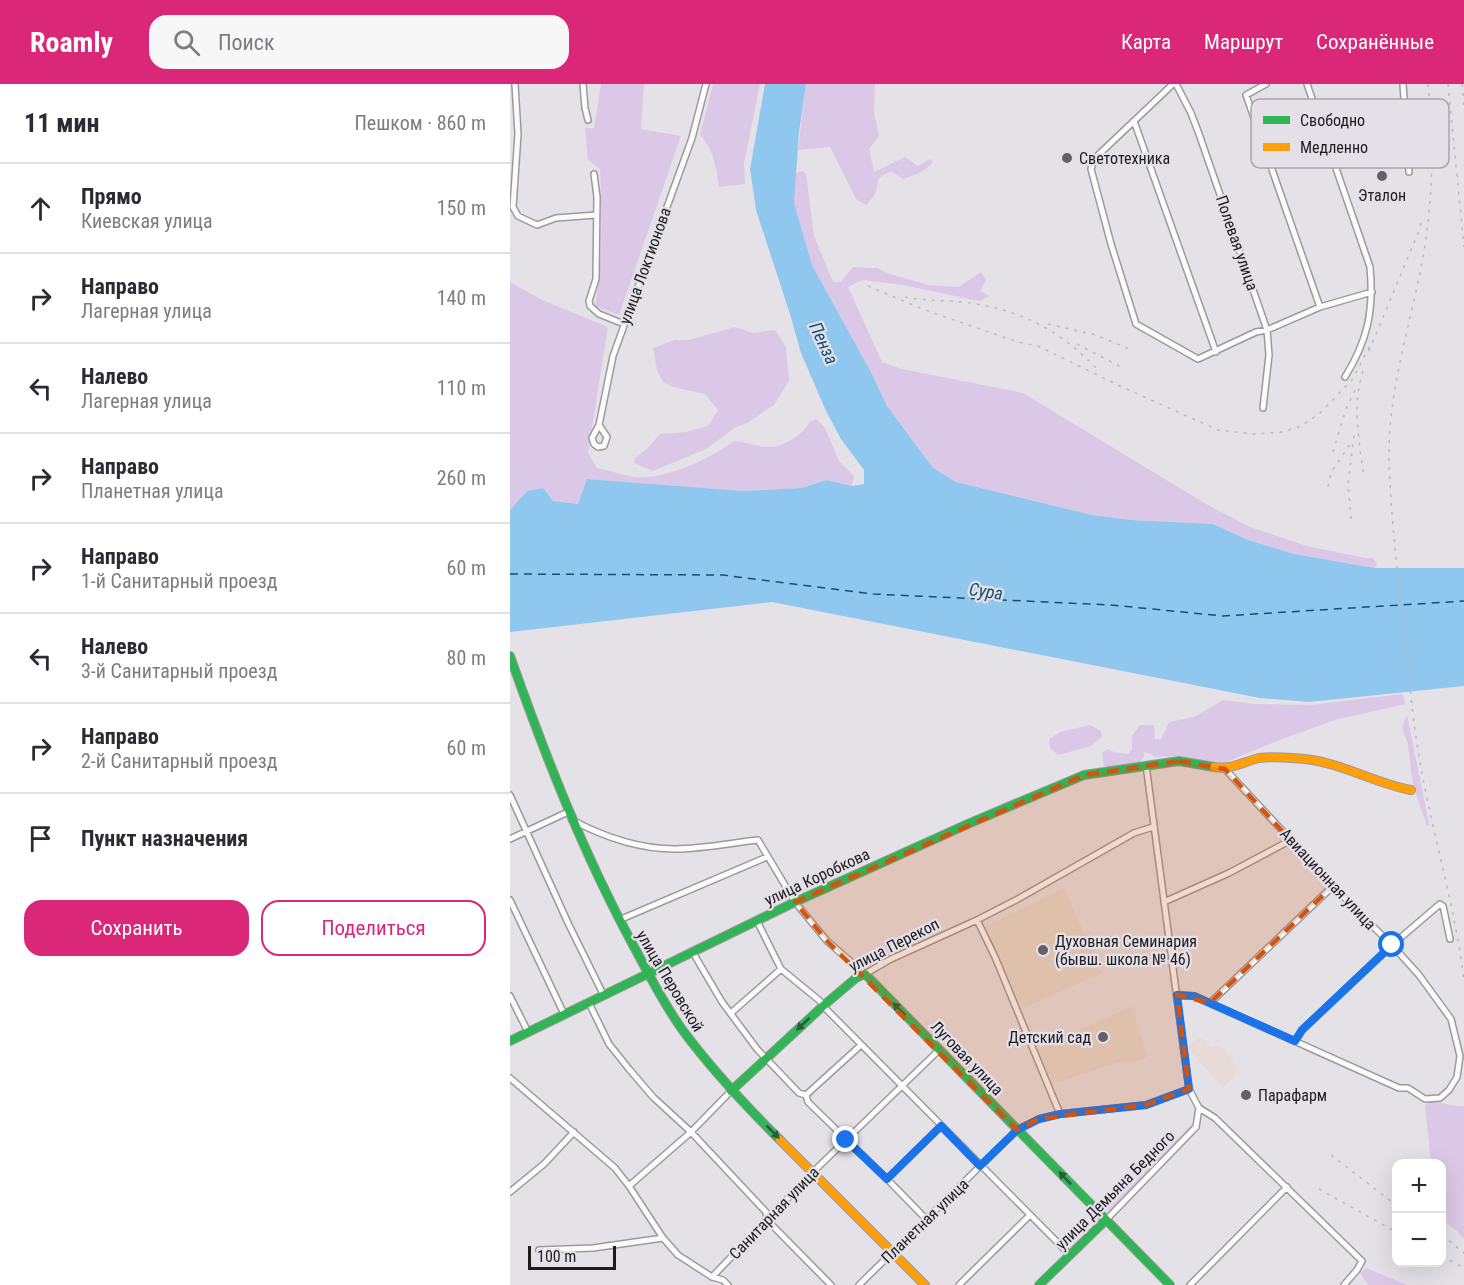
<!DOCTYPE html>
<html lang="ru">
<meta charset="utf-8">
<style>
body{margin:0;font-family:"Roboto Condensed",sans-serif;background:#f7f7f7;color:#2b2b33}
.controls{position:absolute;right:18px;bottom:18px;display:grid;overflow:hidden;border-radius:12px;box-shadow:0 6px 24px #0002}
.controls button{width:54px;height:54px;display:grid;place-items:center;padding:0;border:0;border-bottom:2px solid #e1e1e2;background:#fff;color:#2b2b33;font:30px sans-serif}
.scale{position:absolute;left:18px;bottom:15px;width:88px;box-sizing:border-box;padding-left:6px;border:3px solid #1e1c1f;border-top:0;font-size:16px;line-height:21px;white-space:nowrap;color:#1e1c1f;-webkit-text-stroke:4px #e5e0e8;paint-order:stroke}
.stop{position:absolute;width:18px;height:18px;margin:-14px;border:4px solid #1a73e8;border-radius:50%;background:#fff}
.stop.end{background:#1a73e8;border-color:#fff;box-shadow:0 2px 6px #0008}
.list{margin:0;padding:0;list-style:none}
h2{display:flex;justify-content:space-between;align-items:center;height:78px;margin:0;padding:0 24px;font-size:26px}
h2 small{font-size:20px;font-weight:400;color:#7c7c81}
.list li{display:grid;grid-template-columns:39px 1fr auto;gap:18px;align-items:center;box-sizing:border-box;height:90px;padding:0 24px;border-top:2px solid #e1e1e2}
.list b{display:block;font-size:22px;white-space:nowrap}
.list p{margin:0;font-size:20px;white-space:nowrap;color:#7c7c81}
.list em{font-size:20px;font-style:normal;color:#7c7c81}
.actions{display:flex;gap:12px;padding:18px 24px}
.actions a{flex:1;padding:14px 0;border:2px solid #db2777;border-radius:18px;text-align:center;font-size:21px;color:#db2777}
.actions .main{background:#db2777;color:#fff}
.icon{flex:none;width:33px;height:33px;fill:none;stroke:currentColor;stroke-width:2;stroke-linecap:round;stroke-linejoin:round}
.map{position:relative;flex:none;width:954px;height:1201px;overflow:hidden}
header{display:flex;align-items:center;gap:36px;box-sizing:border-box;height:84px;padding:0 30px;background:#db2777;color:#fff}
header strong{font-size:28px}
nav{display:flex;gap:33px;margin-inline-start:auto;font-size:21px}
.search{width:420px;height:54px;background:#f7f7f7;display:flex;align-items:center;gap:15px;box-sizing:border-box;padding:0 21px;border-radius:18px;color:#7c7c81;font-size:22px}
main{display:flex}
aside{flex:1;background:#fff}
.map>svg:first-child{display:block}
.commercial{fill:#e8dad6}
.education{fill:#e3dcd3}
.green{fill:#dbc8e6}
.water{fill:#8fc7ee}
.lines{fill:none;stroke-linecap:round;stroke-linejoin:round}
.ferry{stroke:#125075;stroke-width:1.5;stroke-dasharray:8 6;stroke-linecap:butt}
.street-casing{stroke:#9b9a9d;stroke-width:8}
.fast-casing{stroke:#9b9a9d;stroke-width:10}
.slow-casing{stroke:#9b9a9d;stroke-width:10}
.street{stroke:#fbfbfb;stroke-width:5}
.fast{stroke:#30b455;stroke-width:8}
.slow{stroke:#ff9f0a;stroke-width:8}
.rail{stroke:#bbbbbc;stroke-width:1.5;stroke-dasharray:3 6;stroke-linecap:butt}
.oneway{fill:#266037}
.route{stroke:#1a73e8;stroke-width:8}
.marked{fill:#d4530e;fill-opacity:0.2;stroke:#d4530e;stroke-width:4.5;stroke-dasharray:12 8;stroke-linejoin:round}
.poi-dot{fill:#636165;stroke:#e5e0e8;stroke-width:2}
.labels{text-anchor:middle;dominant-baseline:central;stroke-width:4.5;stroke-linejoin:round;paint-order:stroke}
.poi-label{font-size:16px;fill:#1e1c1f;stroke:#e5e0e8;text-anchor:start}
.street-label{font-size:16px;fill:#1e1c1f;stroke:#e5e0e8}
.water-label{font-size:18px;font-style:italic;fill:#125075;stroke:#e5e0e8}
.key{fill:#e5e0e8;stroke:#a9a5ac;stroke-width:1.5}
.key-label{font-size:16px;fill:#1e1c1f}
</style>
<header>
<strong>Roamly</strong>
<div class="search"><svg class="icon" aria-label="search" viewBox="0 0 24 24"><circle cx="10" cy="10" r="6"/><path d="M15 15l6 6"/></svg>Поиск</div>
<nav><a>Карта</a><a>Маршрут</a><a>Сохранённые</a></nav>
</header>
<main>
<aside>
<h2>11 мин<small>Пешком · 860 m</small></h2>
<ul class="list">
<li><svg class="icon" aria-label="ahead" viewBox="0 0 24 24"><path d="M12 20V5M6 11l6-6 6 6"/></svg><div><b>Прямо</b><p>Киевская улица</p></div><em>150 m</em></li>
<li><svg class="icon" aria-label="right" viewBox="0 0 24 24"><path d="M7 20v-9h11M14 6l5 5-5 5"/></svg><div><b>Направо</b><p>Лагерная улица</p></div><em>140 m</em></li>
<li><svg class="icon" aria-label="left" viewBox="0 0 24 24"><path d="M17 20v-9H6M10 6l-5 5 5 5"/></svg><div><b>Налево</b><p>Лагерная улица</p></div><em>110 m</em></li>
<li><svg class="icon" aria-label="right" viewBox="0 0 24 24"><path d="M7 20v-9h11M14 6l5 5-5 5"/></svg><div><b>Направо</b><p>Планетная улица</p></div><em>260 m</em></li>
<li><svg class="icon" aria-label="right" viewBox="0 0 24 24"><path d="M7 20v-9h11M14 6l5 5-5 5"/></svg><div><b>Направо</b><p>1-й Санитарный проезд</p></div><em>60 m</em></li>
<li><svg class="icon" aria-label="left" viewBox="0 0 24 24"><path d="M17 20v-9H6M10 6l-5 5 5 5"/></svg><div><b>Налево</b><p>3-й Санитарный проезд</p></div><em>80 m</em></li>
<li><svg class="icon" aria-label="right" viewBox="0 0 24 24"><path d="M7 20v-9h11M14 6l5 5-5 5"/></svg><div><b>Направо</b><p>2-й Санитарный проезд</p></div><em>60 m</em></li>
<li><svg class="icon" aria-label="arrive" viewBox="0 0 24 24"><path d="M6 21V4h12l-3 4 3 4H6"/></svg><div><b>Пункт назначения</b></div></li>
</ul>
<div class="actions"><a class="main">Сохранить</a><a>Поделиться</a></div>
</aside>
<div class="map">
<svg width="954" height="1201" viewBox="0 0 954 1201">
<rect width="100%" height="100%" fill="#e4e2e6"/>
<path class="commercial" d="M690 953 701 963 710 962 728 983 726 990 713 1004 677 963Z"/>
<path class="education" d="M554 804 592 889 512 925 474 843Z
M622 922 637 974 614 980 612 977 543 1000 528 965Z"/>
<path class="green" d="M91 0H134L131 45 171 52 109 231 85 222C93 177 92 131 90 85L78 76 75 44H84Z
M203 0H250L234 79 235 100 209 103C206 83 204 66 190 51Z
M296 0H365L364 29 369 52 359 65 364 88 395 73 408 82 420 75 423 78C415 88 405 91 393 95L381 87 369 94 365 111 356 121 346 115 320 63 288 66Z
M292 87 296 89 304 152 323 198H331L343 183 367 184 380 190 418 201 449 203 471 188 476 196 470 207 480 212 469 217 393 201 352 196 338 203 372 278 392 285 513 309 696 420 740 443 797 462 855 474H862L867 479 865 484 784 470 738 456 703 440 621 436 582 431 446 398 423 384 377 322 362 290 302 181 284 119 286 89Z
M0 198 30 215 98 243 78 369 87 384C99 386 111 391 124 393 155 396 200 375 224 357 236 358 248 363 259 363 271 364 295 350 299 338L307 335 315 344 329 377 344 392 342 402 316 396 292 404 234 407 78 395 68 420 43 417 17 407 0 426Z
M225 243 242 249 265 246 276 263 279 297 264 321 237 339 226 343 196 365 143 387 124 379 125 374 137 365 150 350 176 348 198 342 208 326 195 310 163 303 153 298 147 286 143 264 165 256H179Z
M893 610 895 620 825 636 775 654 711 680 671 672 644 673 641 670 635 668C632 681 627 680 616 680 611 679 605 683 601 684L594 682 592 669 598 665 604 668 618 670 622 666V652L630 641H644L645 655 651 656 659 638 684 633 713 616 744 620 800 621Z
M897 631 919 740 917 742 903 701 898 660 892 643Z
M580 641 591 647 592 653 581 662 548 671 540 664 539 655 550 648Z
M920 1017C931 1018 943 1023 954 1022V1155L948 1148 932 1136V1080L921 1079 915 1022Z
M682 1040V1044L602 1126 596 1127Z
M856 1184 897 1201H858L850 1189Z"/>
<path class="water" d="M255 0H296L289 48 284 119 302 181 362 290 377 322 423 384 446 398 582 431 621 436 703 440 738 456 784 470 865 484H954V602L799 618 750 614 262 518 0 548V426L17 407 33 404 43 417 68 420 77 395 234 407 292 404 316 396 342 402 354 400V386L331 355 316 327 291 269 280 230 246 126 240 85Z"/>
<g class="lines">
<path class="ferry" d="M0 490 213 491 363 510 601 521 713 532 954 517"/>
<g class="street-casing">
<path id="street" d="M5 0 8 50 3 123 8 132 27 141 46 134 86 131
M73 0 75 24 78 36
M663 0 584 75 581 85 601 160 626 240 688 275 746 248 757 246 810 223 862 208
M666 0 681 29 689 50 757 246 759 271 753 324
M756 0 736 11 810 223
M797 0 860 183C864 226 858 256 835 293
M893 0 899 88
M624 37 706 268
M84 90 87 113 86 195 79 217 80 222 89 230 114 240
M89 341 97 353 94 362 88 363 84 360 82 354 89 341 103 272 182 54 196 0
M636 681 679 1005 689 1024 705 1034 852 1177 847 1186 834 1201
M0 711 58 839 94 912
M62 736C94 753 129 765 165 765 192 765 221 759 248 756L285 818 317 857 355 890 379 876 467 836 506 816 624 749 643 743
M0 755 58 728
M0 816 54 930
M654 818 719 789 781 756
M109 836 257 773
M467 836 485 873 550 1030
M247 837 271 885 310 917 313 922 560 1171
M182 867 212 918 247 965 289 1009 296 1011 298 1018 377 1095 416 1135
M667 911 684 912 889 1004H898L915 1015 930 1014 939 1006 947 993 950 972 941 935 909 891 882 861 846 826 715 685
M0 912 18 948
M79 919 99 960 119 985 143 1013 181 1048 256 1128 257 1136 321 1201
M700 919 823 802
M221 929 271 885
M785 957 792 946 882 861 930 820 933 822 940 855
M0 994 105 1084 119 1102 153 1154 168 1171 202 1193 213 1196 218 1201
M296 1011 351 961
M377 1095 431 1042
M119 1102 181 1048 221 1007
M0 1108 34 1080 64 1048
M596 1136 686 1043 689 1024
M29 1166 83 1164 153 1154
M202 1193 303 1088 429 966
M349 1201 507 1046 529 1035 550 1030 636 1021 679 1005
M449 1201 520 1131
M680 1201 777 1103"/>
</g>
<g class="fast-casing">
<path id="fast" d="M0 572C35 671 73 769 123 861 139 890 154 921 174 948 203 987 236 1022 270 1056
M0 957 285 818 460 739 574 691 669 677 704 683
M221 1007 313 922 346 894 355 890 660 1201
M529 1201 596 1136"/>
</g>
<g class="slow-casing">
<path id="slow" d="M704 683C721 686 733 678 749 674 762 672 781 674 795 675 832 679 864 699 901 706
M270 1056 415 1201"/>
</g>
<use href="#street" class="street"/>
<use href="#fast" class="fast"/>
<use href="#slow" class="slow"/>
<path class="rail" d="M918 0C924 56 923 112 914 168 902 236 879 301 879 370 880 427 887 483 893 539 899 587 902 636 911 684 924 755 946 826 954 898
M938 0 954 163
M952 0 954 21
M358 202 415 226 508 258 528 262 610 302 708 346 744 350 773 348 791 342 809 330 842 296 861 260
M395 213C413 217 432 216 451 218 511 225 549 245 590 288
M538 240 586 251 619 265
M567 260 615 285
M859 267 908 149 912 136
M853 287C842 320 849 354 853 388
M823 368 836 325 845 306
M818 403 821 389 840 360
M841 435 838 400 844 351
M821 1071 886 1121
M809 1105 886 1148
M932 1151 954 1169
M932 1172 954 1184"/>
</g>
<defs><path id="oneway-solid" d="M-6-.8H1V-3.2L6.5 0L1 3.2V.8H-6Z" transform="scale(1.5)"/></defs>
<g class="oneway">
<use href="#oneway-solid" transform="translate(389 925) rotate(-135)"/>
<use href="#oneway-solid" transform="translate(293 940) rotate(137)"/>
<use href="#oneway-solid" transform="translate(263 1048) rotate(45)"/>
<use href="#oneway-solid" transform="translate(555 1094) rotate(-134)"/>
</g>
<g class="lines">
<path class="route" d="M336 1056 377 1095 431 1042 470 1082 507 1046 529 1035 550 1030 636 1021 679 1005 667 911 684 912 785 957 792 946 882 861"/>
</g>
<path class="marked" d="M669 677 715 685 823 802 700 919 667 911 679 1005 636 1021 529 1035 507 1046 317 857 285 818 574 691Z"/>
<g class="poi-dot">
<circle cx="557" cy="74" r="6"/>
<circle cx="872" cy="92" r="6"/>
<circle cx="533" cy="866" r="6"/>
<circle cx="593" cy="953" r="6"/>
<circle cx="736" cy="1011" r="6"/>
</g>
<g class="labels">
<g class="poi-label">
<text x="569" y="74">Светотехника</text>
<text x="872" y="111" text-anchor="middle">Эталон</text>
<text x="545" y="857">Духовная Семинария<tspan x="545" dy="18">(бывш. школа № 46)</tspan></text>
<text x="581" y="953" text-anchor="end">Детский сад</text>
<text x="748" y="1011">Парафарм</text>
</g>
<g class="street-label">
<text transform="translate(727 159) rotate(71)">Полевая улица</text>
<text transform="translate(135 182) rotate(-70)">улица Локтионова</text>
<text transform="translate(307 793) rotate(-25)">улица Коробкова</text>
<text transform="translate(818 795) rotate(47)">Авиационная улица</text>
<text transform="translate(384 861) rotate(-27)">улица Перекоп</text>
<text transform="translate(160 897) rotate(59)">улица Перовской</text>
<text transform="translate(457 974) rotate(46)">Луговая улица</text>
<text transform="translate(605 1106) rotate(-45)">улица Демьяна Бедного</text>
<text transform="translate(264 1129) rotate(-46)">Санитарная улица</text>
<text transform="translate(415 1137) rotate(-44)">Планетная улица</text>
</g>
<g class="water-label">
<text transform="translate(314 259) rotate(65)">Пенза</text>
<text transform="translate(476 507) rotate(8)">Сура</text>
</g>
</g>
<rect x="741" y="15" width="198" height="69" rx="9" class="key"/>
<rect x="753" y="32" width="27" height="8" fill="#30b455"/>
<rect x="753" y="59" width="27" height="8" fill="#ff9f0a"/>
<g class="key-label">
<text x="790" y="42">Свободно</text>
<text x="790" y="69">Медленно</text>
</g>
</svg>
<div class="controls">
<button>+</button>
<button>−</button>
</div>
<div class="scale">100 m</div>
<div class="stop" style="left:882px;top:861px"></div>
<div class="stop end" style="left:336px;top:1056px"></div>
</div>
</main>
